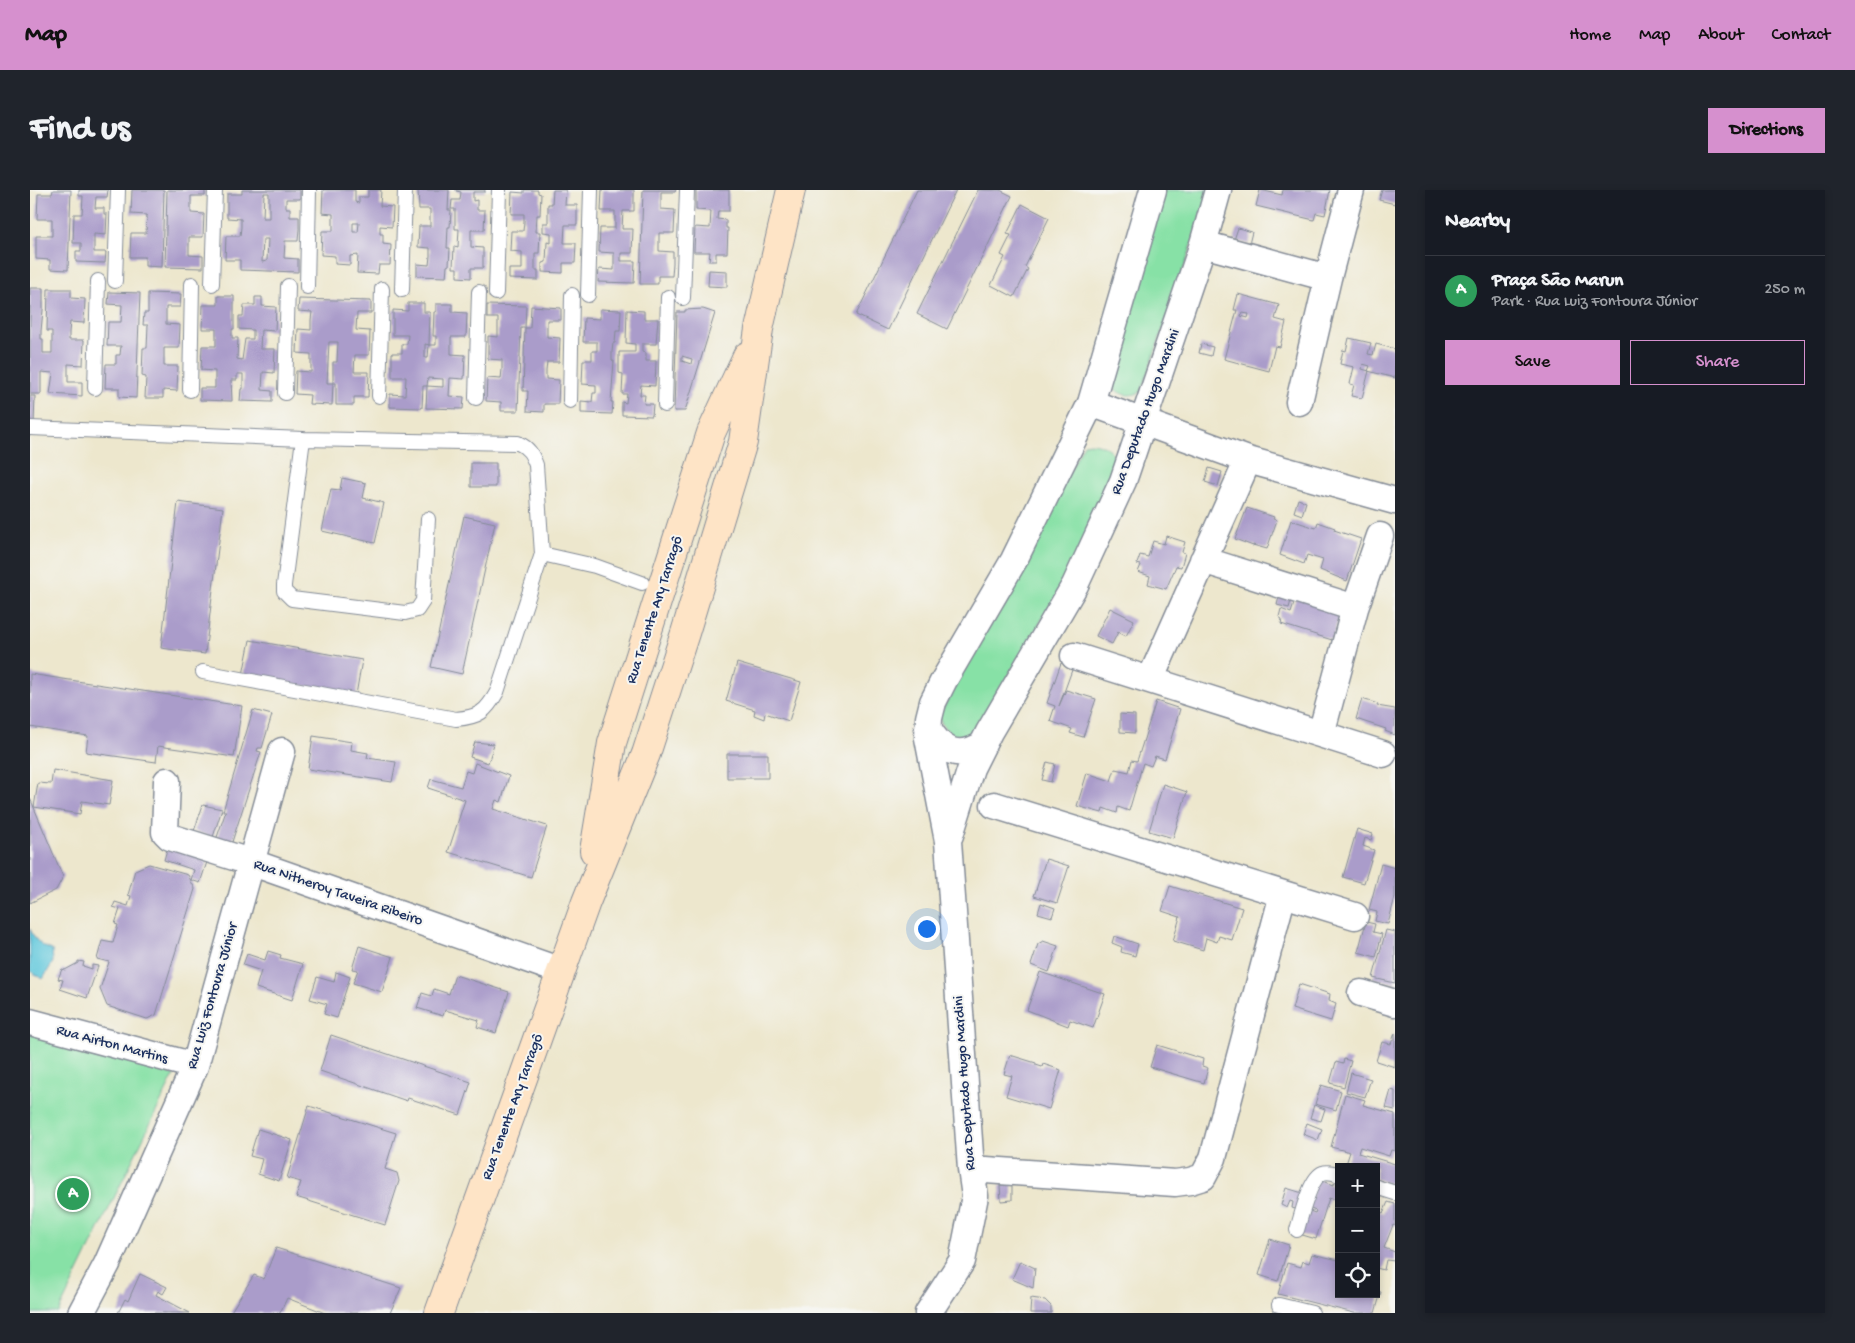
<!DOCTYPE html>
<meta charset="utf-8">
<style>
body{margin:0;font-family:"Gochi Hand",sans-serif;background:#20242c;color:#f1f3f6}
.controls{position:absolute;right:15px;bottom:15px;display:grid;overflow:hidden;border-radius:0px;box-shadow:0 2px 8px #0003}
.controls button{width:45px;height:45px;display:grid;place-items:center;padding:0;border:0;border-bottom:1px solid #363941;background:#171b24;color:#f1f3f6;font:25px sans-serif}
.you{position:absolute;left:896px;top:738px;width:18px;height:18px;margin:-12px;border:4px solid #fff;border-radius:50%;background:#1a73e8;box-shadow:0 0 0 8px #1a73e833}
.badge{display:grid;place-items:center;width:32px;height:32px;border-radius:50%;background:#d690ce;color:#fff;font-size:16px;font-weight:700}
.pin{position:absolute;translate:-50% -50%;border:2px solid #fff;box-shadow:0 1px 5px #0006}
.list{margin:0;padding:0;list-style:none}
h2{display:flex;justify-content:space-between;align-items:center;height:65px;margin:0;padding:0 20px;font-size:21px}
h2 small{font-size:16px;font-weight:400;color:#9ea1a6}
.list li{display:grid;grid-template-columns:32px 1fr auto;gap:15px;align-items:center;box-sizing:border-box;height:70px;padding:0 20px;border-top:1px solid #363941}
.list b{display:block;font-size:19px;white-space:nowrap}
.list p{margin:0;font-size:16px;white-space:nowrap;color:#9ea1a6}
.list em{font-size:16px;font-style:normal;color:#9ea1a6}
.actions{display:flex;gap:10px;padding:15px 20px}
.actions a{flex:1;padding:11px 0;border:1px solid #d690ce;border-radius:0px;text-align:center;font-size:18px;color:#d690ce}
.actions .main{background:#d690ce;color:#111}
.icon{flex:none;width:28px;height:28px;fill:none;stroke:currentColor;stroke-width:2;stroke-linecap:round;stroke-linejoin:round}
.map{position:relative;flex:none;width:1365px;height:1123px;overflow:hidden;border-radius:0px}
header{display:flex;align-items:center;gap:30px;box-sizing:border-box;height:70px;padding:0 25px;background:#d690ce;color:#111}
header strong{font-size:24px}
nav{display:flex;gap:28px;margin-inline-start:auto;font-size:18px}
.intro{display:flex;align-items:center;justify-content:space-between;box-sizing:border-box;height:120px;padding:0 30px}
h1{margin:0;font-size:35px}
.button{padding:12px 22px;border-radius:0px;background:#d690ce;color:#111;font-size:18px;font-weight:700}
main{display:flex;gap:30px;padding:0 30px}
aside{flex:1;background:#171b24;border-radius:0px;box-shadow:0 2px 8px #0003}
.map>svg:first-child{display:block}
.green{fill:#87e1a6;stroke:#518882}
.water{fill:#60c8dc;stroke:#3e7c9d}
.building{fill:#aa9cca;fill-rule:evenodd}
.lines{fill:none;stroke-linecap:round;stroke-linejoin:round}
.service-casing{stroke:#848b96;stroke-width:16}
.minor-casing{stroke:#848b96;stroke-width:29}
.secondary-casing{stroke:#848b96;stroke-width:30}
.service{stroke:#fff;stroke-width:14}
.minor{stroke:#fff;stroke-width:26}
.secondary{stroke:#fee4c6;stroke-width:28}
.labels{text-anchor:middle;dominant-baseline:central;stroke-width:4;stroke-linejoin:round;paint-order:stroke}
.street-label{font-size:15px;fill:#1b2f5e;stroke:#f6f6f2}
</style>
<header>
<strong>Map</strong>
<nav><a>Home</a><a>Map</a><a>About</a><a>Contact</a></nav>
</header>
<div class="intro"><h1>Find us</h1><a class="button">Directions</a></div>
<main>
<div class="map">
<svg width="1365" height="1123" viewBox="0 0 1365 1123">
<rect width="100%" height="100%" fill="#f6f6f2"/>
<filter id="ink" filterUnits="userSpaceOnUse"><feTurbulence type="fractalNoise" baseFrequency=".02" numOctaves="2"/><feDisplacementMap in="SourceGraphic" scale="10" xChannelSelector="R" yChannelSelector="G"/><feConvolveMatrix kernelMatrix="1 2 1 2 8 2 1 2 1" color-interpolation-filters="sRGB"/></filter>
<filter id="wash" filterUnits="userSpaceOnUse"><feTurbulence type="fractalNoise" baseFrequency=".0096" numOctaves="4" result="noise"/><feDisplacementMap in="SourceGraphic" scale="20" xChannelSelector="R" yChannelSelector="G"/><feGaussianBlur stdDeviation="1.12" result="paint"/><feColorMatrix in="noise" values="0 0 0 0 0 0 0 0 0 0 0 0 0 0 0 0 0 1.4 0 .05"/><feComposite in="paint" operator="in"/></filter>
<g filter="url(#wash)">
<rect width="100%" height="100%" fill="#ede7cd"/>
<path class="green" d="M1134 0H1181L1111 202C1098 208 1088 205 1080 193Z
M1061 253C1077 254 1085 262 1087 277L1038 385 945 543C928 550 914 544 909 526L1054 254Z
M0 843 144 885 28 1123H0Z"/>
<path class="water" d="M0 739C6 751 10 756 22 760L23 772 13 789 0 781Z"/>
<g id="blocks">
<path class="building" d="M23 0H41L38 80 20 79V70L6 69V46H22V29H7L8 4H22Z
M49 0H78L77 7H66L65 18H74V24H77L76 45 64 44V62H76L75 73 46 72V61H51V53H43L44 24H52L53 6H49Z
M102 0H134L132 77 115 76V67H100L101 43H116L117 25 101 24Z
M137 0H175V6H161V23L174 24 173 47H159V65L173 66V78L135 77Z
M212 0H270V9H256V18H260V27H269V39L268 51H255L254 68 268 69V82L210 80V70H195L196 46H210L211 37V29L197 28V4H212ZM234 3H239V28H233ZM233 49H238L237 71 232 72Z
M293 0H325V12L329 13V7H338V0H351L350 16 363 17 362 37 350 36V44H353V54L361 55 360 75H349L348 84 327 83 328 65 320 66V75L305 74V66L291 65 292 41H303V24L292 23ZM323 33H329L328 42H323Z
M388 0H419L418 20H421L420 37H418L417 58H420L419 75 417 76 416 87 387 86V74L399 75 400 66V58L388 57 389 36H400V19H389Z
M426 0H455V2H443V11L447 10V20H455L454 40H441V57L453 58V78H441V88L427 87V78H423L424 56 428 57 429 39H425V19H421L422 10H430L431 2 426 1Z
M494 0H508V3L511 4 510 25H507L506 42H510L509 63H505V80H508V90L479 89V79H492V62L480 61 481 41H493L494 32V24H481L482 2 494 3Z
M523 0H536L535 15H547V35H535L534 53H546L545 73H533V83L512 82V73L516 72 517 52 521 53V43L513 42V33H518V14H522Z
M572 0H604V21H593L592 39H603L602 63H591V71H605L604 93 568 92 569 79 584 80V63L569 62 570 38H585V21H571Z
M613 0H646L645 2H631V19L645 20 644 43H629V61L643 62V73L642 86H628V94H610Z
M666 0H699V21H688L687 29 696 30V38H698L697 63H686V71H679L680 62H664L665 37 680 38 681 21 666 20Z
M887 0H926L858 140 826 125Z
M948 0H970L982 6 917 139 887 124Z
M1230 0 1252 5 1253 0H1300L1295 25 1286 23 1284 30 1226 16Z
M1352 0H1365V14L1349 10Z
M992 14 1019 28 995 77 998 79 984 107 961 95 975 67 971 65 981 45 977 44Z
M1208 38 1222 42 1219 54 1204 50Z
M679 80 697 81V97L678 96Z
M0 98H13V120L11 141V149H13V163H22V141H17L18 99H41V108L55 109 54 133 40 132 39 142V150H54L53 175 38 174V192H52V206L20 204 23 183 11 182V204H0Z
M79 102 110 103 106 208 89 207V198H75L76 174H86V165H90L91 156H77L78 132H91L92 115 78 114Z
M118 103 151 104 150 117H136V134L150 135 149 158H134V176H148L147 201 133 200V208H115L116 187 112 186 113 158H117L118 135H113L114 123H118Z
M1208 104 1249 115 1245 129 1256 132 1250 157 1245 156 1239 181 1194 169 1207 120H1204ZM1212 123 1219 124 1218 128 1211 126Z
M188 106H204V139H202V148H208L207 169 212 170 215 149H223V140L209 139V126H213L214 115H225V107H232V116L246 117 245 141 231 140 230 159H245L244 183 233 182 232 200 242 201V212L210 211 211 199H213V184H207V190H201L202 211 170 210V198H185V181L171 180 172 156H186V139H172L173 115H188Z
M269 109 341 111V123H327L326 140 340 141 339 165H325L324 182H339L338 207H324V215H306V193H303V172H307L308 152H299L297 193H303L302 215 279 214 280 205 265 204 266 181 281 182V164L267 163 268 139 281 140V130L282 122 268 121Z
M378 113H394V122H400L399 155 395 154V168H398L399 155H406V146H403L404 122H406V114H422V122L437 123 436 147H421V164L435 165 434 189 420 188 419 206 434 207 433 219 396 218 397 196 413 197V189L398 188 397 196H393L392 218 360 217V204L375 205 376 187H362V163H372V154H377L378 145H363V120L378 121Z
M457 115 496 116 495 138H491L488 221H471V212L456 211 457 188 471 189 472 179V170L458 169V146L468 147V128H457Z
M501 116 531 118V130H517V147L530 148 529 172H517L516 181V189L529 190 528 214H514V222L497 221 498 201H493L495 138H500Z
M570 119 591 120 590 141H586L585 153H583L582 162V171H584L581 212H583L582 224 551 223V211L562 212 563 203H566V195L552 194 553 170H562V161H567V152H553L554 128 570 129Z
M673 119 685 123 655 221H644L647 122H655V120ZM652 166 662 169 661 174 652 171Z
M597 120 614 121V129H628L626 154H612V162L616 163V171H626L625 196 611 195 610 205H615L614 214H623L622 226 592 225V212L596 213 597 204H592L593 184 589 183V162H605V154L596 153Z
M1319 148 1341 153 1338 164 1343 165 1346 154 1365 159V188L1338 181 1340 176 1333 174 1332 179 1339 181 1332 208 1321 206 1324 195 1320 194 1324 177 1310 174 1313 160 1316 161Z
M1171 154 1183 157 1181 166 1169 163Z
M0 206H5L4 233 0 232Z
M441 273H466V297H441Z
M1179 278 1192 282 1188 296 1175 292Z
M312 288 336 293 333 308 354 313 345 353 292 341 301 299 310 300Z
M1268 309 1276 312 1272 325 1264 322Z
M148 312 193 318 175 464 131 458Z
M1217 318 1244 327 1243 329 1247 330 1237 359 1223 355V356L1205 349Z
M434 326 465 333 432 484 401 477Z
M1261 330 1286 338 1288 332 1305 338 1304 340 1331 349 1317 391 1290 380 1293 370 1277 365 1274 374 1250 365Z
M1136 346 1155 352 1152 362 1155 363 1151 377 1146 376 1136 399 1118 394 1120 386 1108 382 1111 375 1107 374 1110 365 1118 367 1123 351 1134 354Z
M1250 403 1262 407 1259 418 1247 415Z
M1267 404 1309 426 1302 450 1251 434 1252 429 1249 427 1251 419 1261 423Z
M1080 418 1104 430 1096 446 1088 442 1082 454 1066 446Z
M220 450 332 470 326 505 213 485Z
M707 473 771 492 759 531 735 523 734 529 724 525 725 520 696 511Z
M1031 473 1040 476 1039 478 1042 480 1029 516 1036 500 1066 509 1053 547 1040 543 1042 539 1020 531 1025 516 1017 513Z
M0 484 212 516 204 567 128 556 126 572 56 562 58 546 0 537Z
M1332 509 1348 514 1347 516 1365 519V545L1355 541 1356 539 1326 529Z
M1126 511 1150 519 1135 569 1125 566 1121 576 1113 573 1099 621 1088 617 1087 623 1073 618 1072 623 1047 616 1057 583 1081 591 1085 579 1099 582 1102 570 1107 571Z
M223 520 242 525 232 558H228L227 561 231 562 201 655 186 650 196 621H193Z
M1090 524 1105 525V543L1090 542Z
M283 546 322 552 321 560 338 563 337 568 366 572 362 592 278 579Z
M445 552 464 554 458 573 440 567Z
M697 564H738V588H697Z
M1017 572 1025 574 1021 592 1012 590Z
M445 573 479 586 471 612 466 610 463 619 517 636 501 687 418 662 435 610 398 598 401 589 431 597 436 581 442 583Z
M23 580 83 590 79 615 52 611 50 624 4 617 8 593 21 594Z
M1133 594 1157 602 1143 648 1119 641Z
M0 608 33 687 26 700 0 713Z
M173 615 192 619 183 647 164 641Z
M1327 639 1343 644 1341 650 1335 648 1333 656 1344 660 1334 693 1313 687Z
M138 656 178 669 170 693 161 690 164 680 134 670Z
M1016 669 1039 676 1027 713 1004 706Z
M119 674 158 685 165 699 126 825 117 829 77 816 70 799 79 772 67 769 72 751 83 753 88 735 85 734 90 719 83 717 85 712 98 716 101 706 98 705 105 680Z
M1351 674 1365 678V707L1358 734 1345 731 1347 722 1339 720Z
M1140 696 1212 718 1202 750 1189 746 1187 752 1176 748 1173 760 1143 751 1150 727 1132 721Z
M1011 713 1025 718 1022 727 1008 723Z
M1336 732 1345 734 1343 742 1352 744 1346 767 1328 762Z
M1356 740 1365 742V793L1343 788Z
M1084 746 1108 754 1105 766 1091 762 1092 757 1082 753Z
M1013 751 1028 756 1019 782 1001 775 1008 754Z
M329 756 363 767 352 802 323 793 328 780 322 779Z
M238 761 251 765 250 768 273 774 262 810 226 798 231 781 213 775 217 764 235 770Z
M48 771 54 772 53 776 62 779V775L68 776 57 808 30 799 33 790 28 789 32 779 35 780 48 773Z
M306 782 320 787 307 828 294 824 297 814 280 809 287 787 304 792Z
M1010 782 1075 804 1063 838 1040 830 1038 836 997 820Z
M425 785 479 802 466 843 447 837 449 830 415 820 413 826 387 818 392 803 402 806 404 799 419 804Z
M1269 794 1300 804 1299 811 1306 814 1301 831 1262 819Z
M1365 843V877L1346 871 1352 852 1361 854Z
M301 845 441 892 430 925 378 908 377 911 290 881Z
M1127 855 1173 869 1172 876 1178 878 1174 893 1120 877Z
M980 865 1006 873V875L1012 877 1013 874 1031 880 1019 919 976 906 982 886 974 884Z
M1314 869 1321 871 1314 897 1300 893 1306 872 1313 874Z
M1321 883 1341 889 1335 907 1316 902Z
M1291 895 1311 901 1306 920 1285 914Z
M1361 900 1365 901V920L1356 918Z
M1315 904 1335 910 1333 915 1365 924V961L1361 960 1359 966 1330 957 1328 963 1365 974V995L1346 989V977H1315L1320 962 1301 957Z
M1284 915 1295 919 1291 931 1280 928Z
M279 916 366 943 355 979 367 983 369 991 355 1035 266 1007 271 992 257 988Z
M1277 933 1292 939 1288 950 1273 944Z
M228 939 262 950 249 991 228 984 232 969 220 966Z
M1287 989 1304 995V993L1309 995V1012L1299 1008 1286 1049 1269 1044 1277 1020 1285 1023 1286 1021 1278 1018Z
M982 994V1010L971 1011 970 995Z
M1256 998 1276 1004 1269 1020 1262 1018 1263 1012 1260 1011 1257 1018 1251 1015Z
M1358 1012 1365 1014V1036L1363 1035 1354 1058 1365 1062V1071L1356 1070 1354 1080 1346 1078V1020L1353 1023Z
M1240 1049 1259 1055 1248 1091 1229 1085Z
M246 1058 371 1098 360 1123H295L257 1108 250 1123H200L224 1085 234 1089Z
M1282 1064 1309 1070V1104H1346V1101L1351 1102 1345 1123H1324L1248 1104 1257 1073 1271 1077 1273 1071 1279 1073Z
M990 1071 1005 1078 1003 1098 982 1089Z
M110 1084 137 1097 133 1104 128 1101 126 1105 160 1123H88L95 1109 98 1111Z
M1001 1108 1015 1110 1021 1116V1123H1000Z"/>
</g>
</g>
<g filter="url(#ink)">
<use href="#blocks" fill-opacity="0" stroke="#848b96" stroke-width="1"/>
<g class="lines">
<g class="service-casing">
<path id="service" d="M85 91 88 0
M182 94 185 0
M277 97 279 0
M372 100 375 0
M466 103 469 0
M558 105 561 0
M653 108 657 0
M65 198 68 91
M160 200 162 94
M255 203 258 96
M349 206 352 99
M446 208 449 102
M540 211 542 105
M635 215 638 107
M0 238 273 249 488 253C499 258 502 264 506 275L512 364 565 376 612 393
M273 249 254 395V401L262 409 375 423 387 420 393 411 398 329
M173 482 426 529C449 527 456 522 467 502L512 364
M1346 997 1365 1003
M1267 1040C1271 1027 1280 987 1293 983 1298 981 1304 983 1309 985
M1249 1115 1282 1123"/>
</g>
<g class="minor-casing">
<path id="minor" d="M1173 54 1298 88
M1269 212 1298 88 1321 0
M1061 213 1218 270 1365 311
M1173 370 1325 418
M1044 466 1353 564
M1120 490 1218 270
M898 538C911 561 928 570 952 555
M1291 544 1325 418 1350 346
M137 591 135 642 140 647 220 672 531 781
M964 615 1325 726
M920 645 941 578 959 542 1045 395 1093 291 1173 54 1188 0
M1331 803 1365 813
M0 832 165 876
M941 979 1145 993 1160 991 1173 987 1183 968 1253 704
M51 1123 77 1074 165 876 252 561
M898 1123 932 1071 945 1006 941 979 918 651 898 548 899 528 903 512 914 490 984 370 1061 213 1123 0"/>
</g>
<g class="secondary-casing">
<path id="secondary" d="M564 661 582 553 681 243 717 166
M409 1123 556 712 616 564 655 443 713 252 729 139 761 0"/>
</g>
<use href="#service" class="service"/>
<use href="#minor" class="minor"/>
<use href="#secondary" class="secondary"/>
</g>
</g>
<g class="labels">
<g class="street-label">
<text transform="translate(1116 222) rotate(-70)">Rua Deputado Hugo Mardini</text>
<text transform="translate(625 420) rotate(-72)">Rua Tenente Ary Tarragô</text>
<text transform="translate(308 703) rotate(19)">Rua Nitheroy Taveira Ribeiro</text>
<text transform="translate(183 806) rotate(-74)">Rua Luiz Fontoura Júnior</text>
<text transform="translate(82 855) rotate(15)">Rua Airton Martins</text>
<text transform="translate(935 893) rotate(-94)">Rua Deputado Hugo Mardini</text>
<text transform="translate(483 917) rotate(-70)">Rua Tenente Ary Tarragô</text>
</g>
</g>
</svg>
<div class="controls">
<button>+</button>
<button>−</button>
<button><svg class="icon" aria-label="locate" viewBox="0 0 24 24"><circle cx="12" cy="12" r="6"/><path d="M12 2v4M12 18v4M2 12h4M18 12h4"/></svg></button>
</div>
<div class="you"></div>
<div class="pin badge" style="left:43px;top:1004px;background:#2e9e5b">A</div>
</div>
<aside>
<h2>Nearby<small></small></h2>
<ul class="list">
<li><span class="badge" style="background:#2e9e5b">A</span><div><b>Praça São Marun</b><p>Park · Rua Luiz Fontoura Júnior</p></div><em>250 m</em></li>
</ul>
<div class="actions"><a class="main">Save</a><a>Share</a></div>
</aside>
</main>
